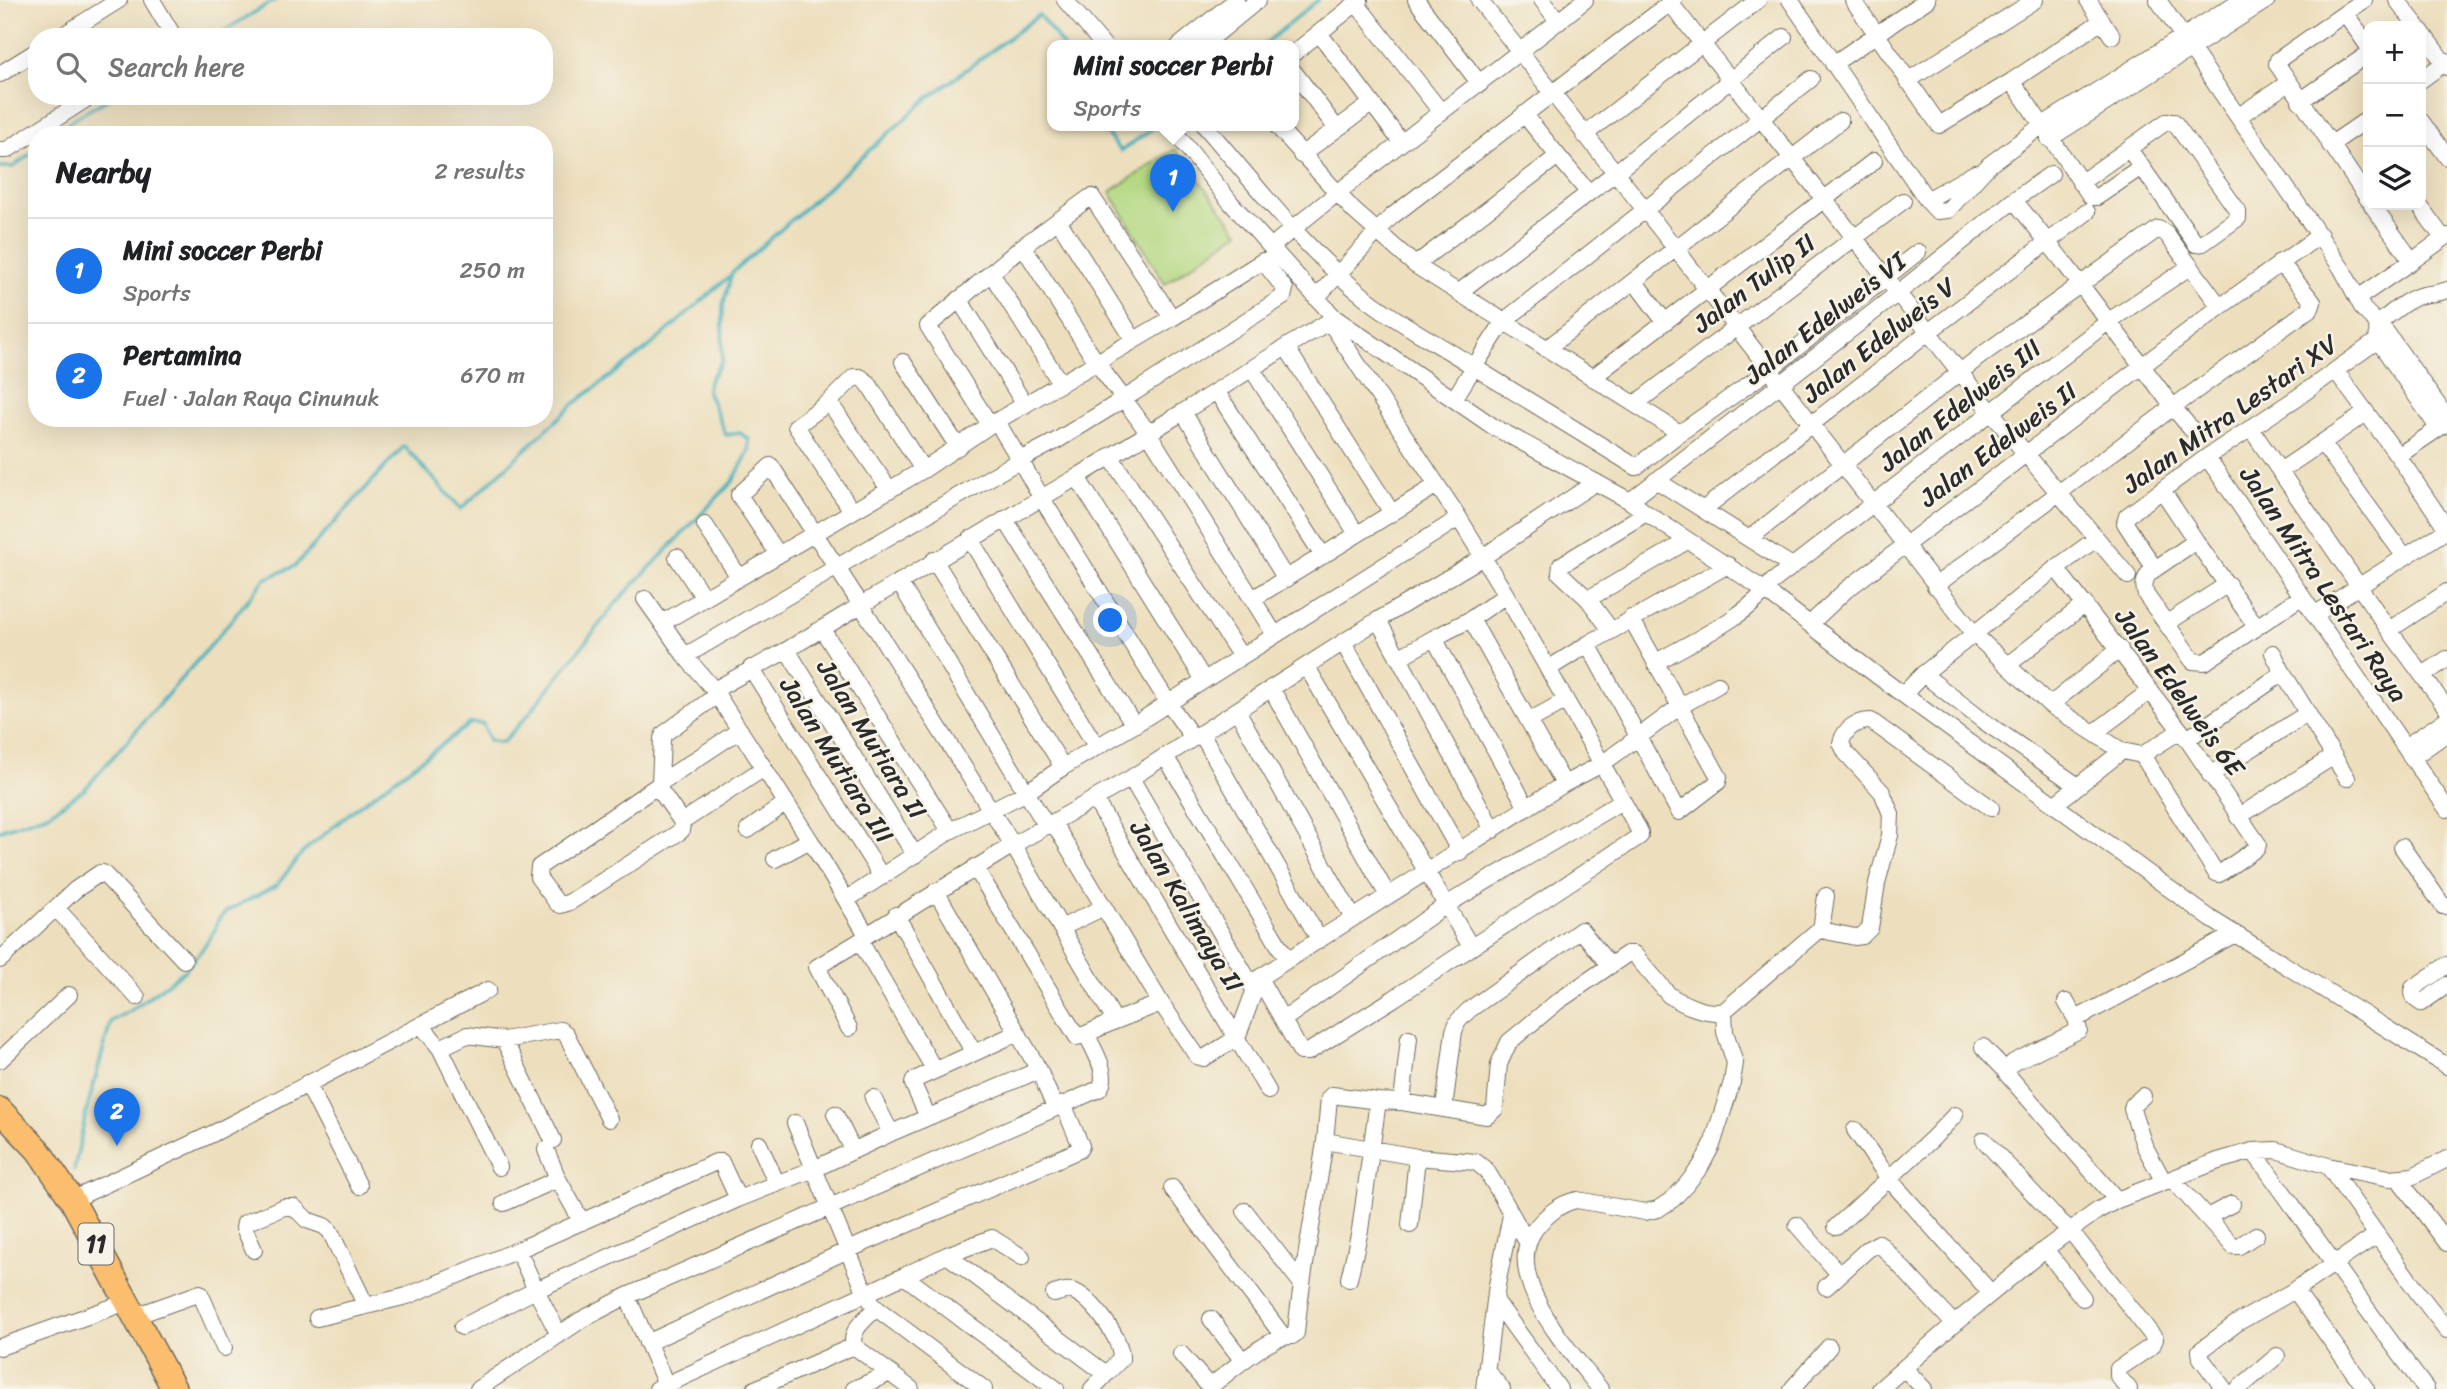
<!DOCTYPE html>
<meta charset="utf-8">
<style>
body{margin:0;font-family:Sriracha,sans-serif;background:#f2f2f2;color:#202124}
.controls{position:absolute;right:21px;top:21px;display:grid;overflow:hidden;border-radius:14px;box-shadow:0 7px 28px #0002}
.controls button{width:63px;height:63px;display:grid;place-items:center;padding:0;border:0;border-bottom:2px solid #e0e0e0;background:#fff;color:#202124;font:35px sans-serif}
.you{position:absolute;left:1111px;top:621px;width:24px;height:24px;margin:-18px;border:5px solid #fff;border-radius:50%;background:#1a73e8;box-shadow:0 0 0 10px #1a73e833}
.badge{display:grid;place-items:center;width:46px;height:46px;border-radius:50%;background:#1a73e8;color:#fff;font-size:23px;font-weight:700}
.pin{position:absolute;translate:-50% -58px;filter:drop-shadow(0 2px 4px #0008)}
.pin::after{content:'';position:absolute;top:37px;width:24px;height:21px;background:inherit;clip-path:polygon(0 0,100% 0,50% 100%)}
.popup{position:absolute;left:1047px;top:40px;width:252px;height:91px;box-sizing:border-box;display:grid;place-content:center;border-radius:14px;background:#fff;filter:drop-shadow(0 2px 5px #0005);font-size:23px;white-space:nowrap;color:#757577}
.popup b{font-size:26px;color:#202124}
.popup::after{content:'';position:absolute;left:50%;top:100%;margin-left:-14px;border:14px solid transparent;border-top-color:#fff}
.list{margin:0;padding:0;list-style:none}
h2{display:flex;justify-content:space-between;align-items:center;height:91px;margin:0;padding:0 28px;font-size:30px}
h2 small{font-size:23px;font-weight:400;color:#757577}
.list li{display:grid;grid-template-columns:46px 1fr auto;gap:21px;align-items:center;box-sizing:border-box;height:105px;padding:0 28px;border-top:2px solid #e0e0e0}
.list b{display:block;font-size:26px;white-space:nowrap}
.list p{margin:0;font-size:23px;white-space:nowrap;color:#757577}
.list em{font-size:23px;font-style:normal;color:#757577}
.icon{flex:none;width:38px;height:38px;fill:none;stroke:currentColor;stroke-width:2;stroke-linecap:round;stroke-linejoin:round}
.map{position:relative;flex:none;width:2447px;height:1389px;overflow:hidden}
.search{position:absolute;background:#fff;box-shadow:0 7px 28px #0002;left:28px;top:28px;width:525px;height:77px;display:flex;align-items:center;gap:18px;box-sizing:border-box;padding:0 24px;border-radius:28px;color:#757577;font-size:26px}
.panel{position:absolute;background:#fff;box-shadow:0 7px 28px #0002;left:28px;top:126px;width:525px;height:301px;border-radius:28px}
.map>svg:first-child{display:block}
.green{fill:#b3d881;stroke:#6f8256;stroke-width:2}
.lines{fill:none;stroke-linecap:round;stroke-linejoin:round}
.stream{stroke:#40afbc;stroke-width:3.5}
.minor-casing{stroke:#6f6a5e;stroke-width:18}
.highway-casing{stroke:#6f6a5e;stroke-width:27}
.minor{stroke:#fff;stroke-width:16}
.highway{stroke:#fbbe6e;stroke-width:24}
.labels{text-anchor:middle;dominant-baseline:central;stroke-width:5;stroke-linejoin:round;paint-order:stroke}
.shield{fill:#f7f3e8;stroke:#686764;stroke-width:2}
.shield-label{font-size:24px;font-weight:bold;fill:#2b2b2b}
.street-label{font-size:26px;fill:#2b2b2b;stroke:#f7f3e8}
</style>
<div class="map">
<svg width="2447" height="1389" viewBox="0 0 2447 1389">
<rect width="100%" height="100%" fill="#f7f3e8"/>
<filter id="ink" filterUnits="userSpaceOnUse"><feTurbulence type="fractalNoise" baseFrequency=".0143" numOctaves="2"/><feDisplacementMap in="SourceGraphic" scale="14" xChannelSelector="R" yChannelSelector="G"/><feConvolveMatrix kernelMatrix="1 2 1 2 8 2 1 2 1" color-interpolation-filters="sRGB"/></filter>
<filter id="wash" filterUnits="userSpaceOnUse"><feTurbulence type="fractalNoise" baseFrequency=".00686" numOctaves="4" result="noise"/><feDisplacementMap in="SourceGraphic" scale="28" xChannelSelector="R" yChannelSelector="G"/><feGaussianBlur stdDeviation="1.57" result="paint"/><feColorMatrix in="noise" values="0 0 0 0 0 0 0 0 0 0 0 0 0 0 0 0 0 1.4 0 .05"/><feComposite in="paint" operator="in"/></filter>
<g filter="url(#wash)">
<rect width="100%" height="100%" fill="#eddfbd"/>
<path class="green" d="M1175 149 1239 232 1165 284 1110 192Z"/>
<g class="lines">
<path class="stream" d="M214 37 275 0
M1262 46 1318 0
M1100 126 1121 151 1156 126
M54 135 75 118 113 96
M0 167H13L37 149
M0 830 48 814 85 789 209 647 265 579 295 566 404 446 461 509 575 403 648 348 731 275
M74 1170 86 1113 111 1021 131 1010 184 971 204 947 215 930 218 920 227 911 277 885 302 853 357 807 471 723 483 724 489 740 502 743 528 715 617 602 733 481 749 451V439L740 433 726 435 707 390 709 381 722 361 723 306 732 273 927 99 1039 15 1063 46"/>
</g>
</g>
<g filter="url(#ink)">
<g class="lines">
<g class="minor-casing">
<path id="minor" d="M152 0 174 37
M1065 0 1104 46
M1416 0 1480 84
M1479 0 1676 249 1974 634 2056 568 2096 539
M1542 0 1559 22
M1668 0 1991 412 2128 576
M1790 0 1927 200 1937 211 1948 210 1989 165 2041 126 2241 0
M1853 0 1939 125 2012 81 2102 21
M2088 0 2112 36
M2158 0 2342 269 2363 309 2386 332 2447 418
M2364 0 2278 60 2277 64 2368 199
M2397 0 2417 26
M1356 3 1441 112
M2345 13 2368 46
M2421 31 2447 67
M1319 33 1360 0
M60 37 119 0
M1179 46 1236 0
M1202 46 1258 0
M1294 53 1319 33 1401 142
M1833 64 1927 0
M1294 72 1337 129
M0 74 37 51
M2421 80 2447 61
M1907 81 2035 0
M2012 81 2091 197H2097L2141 167
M2300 101 2368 54
M1524 114 1558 156
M2239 116 2288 83
M2421 121 2447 157
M1170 126 1231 203 1335 318 1494 427 1630 501 1646 513 1766 591 1879 677 2211 919 2447 1066
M1205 126C1255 184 1306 251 1366 298 1399 324 1439 344 1474 367L1504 321 1811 79
M1277 126 1353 210 1415 265 1680 433
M1584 135 1758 0
M2049 139 2267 0
M2330 145 2368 119
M0 150H7L91 96
M1301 155 1371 104
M2080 183 2166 122H2174L2238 211V218L2203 243 2196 244 2129 149
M1927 200 1975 173
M2372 205 2412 261 2447 236
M2419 205 2443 238
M1058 220 1134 340
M1271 247C1373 161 1481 84 1585 0
M1415 265 1558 156 1588 192
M991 273 1061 384
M1635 282 1665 322
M1458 293 1616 172 1784 37
M1316 298 1391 217 1674 0
M2358 298 2412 261
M959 299 1025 405
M1286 347 1392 513
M1546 349 1840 121
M903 362 958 447
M1252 369 1357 534
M2336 371 2398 456 2445 424
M1592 378 1874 161
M1217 392 1323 556
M1454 399 1474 367 1636 467 1680 433 1769 370 1918 252
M829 402 889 489
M1635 404 1903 201
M997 422 1020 460 1056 441 1124 399 1096 362 1023 246
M990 425 928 326 1023 246 1089 198 1092 197 1172 318
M2438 428 2378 340 2377 325C2389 315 2404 301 2419 296 2428 293 2438 294 2447 290
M2191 429 2173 407 2311 308 2313 302 2280 262
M2251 429 2389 630 2447 709
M2323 444 2405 557
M1110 456 1240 655
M2398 456 2447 529
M2207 457 2447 809
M2280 471 2366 413
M1077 477 1183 412
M1656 480 1792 566
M1437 485 1459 518
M2162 490 2196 541
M1630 501 1898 293 2014 200 2051 174
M1704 509 1927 333 2087 212
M852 511 796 426 829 402 854 377H860L868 383 923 470
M705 525 739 577
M1750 538 1983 354 2158 229 2166 233 2220 307
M970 539 1096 746
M677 557 704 598
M934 560 1063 767
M2056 568 2187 739 2258 844 2257 848 2219 874 2216 873 2142 755 2122 751
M2155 569 2125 523 2127 516 2207 457 2298 397 2378 340
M1286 579 1183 412 1286 347 1335 318
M899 582 1046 825
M1935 586 2173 407 2062 260 2014 200
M1252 598 1275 635
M645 599 662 623
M1588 599 1560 573 1561 565 1646 513
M2314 615 2447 530
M1471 619 1506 595
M1378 620 1493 830
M2167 623 2228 584
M1810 624 1846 590 2220 307 2320 235
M2256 626 2196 541 2149 573C2144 581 2143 586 2146 595L2193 661 2205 662 2301 597
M822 629 950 831
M1610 629 1588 599 1687 541
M2389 630 2447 592
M1343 642 1460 852
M1588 644 1728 565
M787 650 915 855
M2273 653 2283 673 2347 778
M685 656 1020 460 1041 497 1169 704 1193 738
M1398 658 1434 638
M1655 663C1690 642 1750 616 1772 582L2109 321 2191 266
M2009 664 2085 604
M1307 667 1446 905 1622 801
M751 668 882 877
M1548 669 1588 644 1679 812 1718 782 1719 777 1631 618
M1923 674 1982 720 2078 786
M2423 675 2447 659
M1271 688 1388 896
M714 690 787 650 861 605 771 466 739 495 778 554
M1904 694 1923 674 1974 634 2050 705 2122 751 2054 805
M2050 705 2120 649
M1237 710 1353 918
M1529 721 1565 701
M1134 725 1459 518 1506 595 1602 764 1679 707 1718 685
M1201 733 1319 939
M2094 733 2150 691
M2187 739 2283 673
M2405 747 2447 719
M2142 755 2180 731
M1165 756 1287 959
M2412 758 2447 733
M2210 775 2308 713
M1131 778 1253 988
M660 783 740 730
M657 786 682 822 681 831 570 902 561 905 557 903 538 877 539 867 657 786 660 783 662 739 664 734 717 695
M1095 800 1268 1091
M1527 808 1434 638 1471 619 1564 784
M2238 817 2334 756
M682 822 764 768
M1053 822 1161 1003 1115 1021
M748 830 786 803
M2402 847 2443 906H2447
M775 859 810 840
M975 867 1077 1037 1086 1034
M936 891 1039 1070 1055 1108
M846 900 950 831 1027 792 1063 767 1134 725 1005 519
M56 908 137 997
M896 915 974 1053 1017 1033
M1061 928 1104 907
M1821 930 1826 896
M867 935 1013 845 861 605 1077 477 1204 680
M0 960 75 890 100 873H103L184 960
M2447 965 2413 988C2410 996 2415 999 2421 1003L2447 985
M2066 1002 2076 1019
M1161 1003 1197 1056 1204 1058 1237 1038 1259 978 1564 784 1602 764 1640 832V836L1393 999 1308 1052H1301L1259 978
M1283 1020 1446 905 1471 947
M422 1026 440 1048 499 1167
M849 1028 817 967 860 941
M504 1040 553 1140
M1983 1047 2005 1070
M440 1048 467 1035 504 1040 560 1030 566 1034 609 1119
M0 1060 69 995
M934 1069 860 941 867 935 810 840 714 690 685 656 662 623 923 470 990 425 1172 318 1263 261 1285 289 1283 297 1124 399 1149 434 1251 597 1254 598 1437 485 1330 322
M307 1083 359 1186
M2143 1096 2133 1105 2132 1109 2144 1145 2164 1182
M873 1098 891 1133
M1402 1102 1409 1038
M1444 1108 1454 1031 1458 1021 1469 1010 1581 930 1610 966
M835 1114 853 1150
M928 1117 913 1084 914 1080 974 1053
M795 1123 866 1294 871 1301
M1855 1130 1889 1179 1991 1293
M1984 1140 2052 1214 2070 1230 2155 1339 2152 1346 2118 1369V1376L2129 1389
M1325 1141 1329 1098 1332 1095 1378 1101
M759 1144 777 1184
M546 1150 558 1179
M2253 1151C2311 1230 2367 1311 2426 1389
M2328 1166 2419 1294 2447 1330
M2398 1178 2447 1243
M2172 1179 2233 1246H2239L2256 1235
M1172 1188 1283 1336
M72 1200 214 1133 488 990
M2117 1200 2006 1073 2005 1070 2014 1062 2079 1030 2076 1019 2235 934
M504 1203 558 1179 582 1222
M1245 1211 1302 1284
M2207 1217 2232 1204
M1410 1225 1417 1157
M1797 1225 1839 1274
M1836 1227 1932 1139 1955 1115
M2045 1249 2083 1298
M254 1250 244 1228 245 1223 284 1207H294L307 1220 324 1226 330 1231 366 1306
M947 1255 992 1238 1022 1257
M904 1276 947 1255 1106 1374 1121 1359C1122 1339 1093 1300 1075 1292 1068 1289 1061 1292 1054 1294
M1349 1279 1360 1230 1378 1101 1402 1102 1487 1116 1495 1109 1499 1064 1509 1042 1557 1002 1627 954H1634L1669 995C1684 1005 1707 1015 1724 1011
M1826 1287 1868 1249 1879 1243 1954 1324
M2295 1290 2366 1389
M627 1296 668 1389
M1495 1300 1559 1389
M135 1316 200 1293 224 1348
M317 1318 407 1296 518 1250
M1211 1319 1243 1361
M462 1327 536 1290 518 1250 716 1162H721L738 1199
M559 1335 536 1290 738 1199 814 1169 891 1133 1039 1070
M647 1343 848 1250 1079 1150 1081 1146 1063 1104
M0 1347 127 1302
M1181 1354 1208 1385H1212C1231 1371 1270 1335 1292 1336L1296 1333C1302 1268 1316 1205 1325 1141L1417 1157 1476 1162 1486 1170 1497 1188 1528 1244
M1904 1368 1924 1389
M1486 1370 1502 1389
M478 1389 581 1320 627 1296 1099 1089C1111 1076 1093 1048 1086 1034L1115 1021 1013 845 1131 778 1378 620 1483 557 1596 482
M657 1389 904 1276 1056 1389
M755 1389 854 1346
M854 1389 888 1374
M911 1389 854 1346C849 1330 866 1319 876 1308L984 1389
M1092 1389 1106 1374
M1484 1389 1497 1285 1511 1215
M1600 1389C1570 1350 1493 1270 1541 1222 1552 1211 1562 1203 1577 1200L1645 1212 1658 1209 1673 1199 1686 1185 1701 1166 1712 1145 1732 1082 1735 1063 1725 1032 1724 1011 1816 932 1821 930 1855 937 1862 936 1870 928 1877 883 1890 835 1891 814 1882 792 1846 753 1841 743C1845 728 1856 721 1871 721L1991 808
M1792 1389 1829 1347
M1880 1389 1954 1324 2045 1249 2097 1211 2117 1200 2218 1161 2253 1151 2276 1150 2328 1166 2389 1178 2413 1176 2447 1159
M2224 1389 2201 1358 2200 1351 2237 1323 2295 1290 2377 1235
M2238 1389 2277 1356"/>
</g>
<g class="highway-casing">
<path id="highway" d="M0 1110 38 1150 72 1200 174 1389"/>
</g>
<use href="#minor" class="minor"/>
<use href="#highway" class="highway"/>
</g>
</g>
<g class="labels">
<rect class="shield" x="78.5" y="1223.5" width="35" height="41" rx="5"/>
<g class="shield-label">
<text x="96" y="1244">11</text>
</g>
<g class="street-label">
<text transform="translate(1754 283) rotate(-37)">Jalan Tulip II</text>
<text transform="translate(1825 318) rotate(-38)">Jalan Edelweis VI</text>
<text transform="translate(1879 340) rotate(-38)">Jalan Edelweis V</text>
<text transform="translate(1960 405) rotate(-38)">Jalan Edelweis III</text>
<text transform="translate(2230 414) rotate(-35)">Jalan Mitra Lestari XV</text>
<text transform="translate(1998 444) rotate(-37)">Jalan Edelweis II</text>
<text transform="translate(2324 584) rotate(56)">Jalan Mitra Lestari Raya</text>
<text transform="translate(2180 692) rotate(54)">Jalan Edelweis 6E</text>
<text transform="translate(872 739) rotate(58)">Jalan Mutiara II</text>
<text transform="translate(837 760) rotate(58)">Jalan Mutiara III</text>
<text transform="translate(1187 906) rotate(59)">Jalan Kalimaya II</text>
</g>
</g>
</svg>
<div class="controls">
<button>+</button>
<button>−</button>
<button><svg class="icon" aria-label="layers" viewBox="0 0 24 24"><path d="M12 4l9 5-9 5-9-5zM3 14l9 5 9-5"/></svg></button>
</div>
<div class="you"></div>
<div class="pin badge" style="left:1173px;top:212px">1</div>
<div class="popup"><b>Mini soccer Perbi</b>Sports</div>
<div class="pin badge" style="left:117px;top:1146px">2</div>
<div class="search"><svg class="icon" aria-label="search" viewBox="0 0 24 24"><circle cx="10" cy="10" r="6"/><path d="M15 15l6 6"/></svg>Search here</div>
<section class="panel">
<h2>Nearby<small>2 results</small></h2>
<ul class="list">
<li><span class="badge">1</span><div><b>Mini soccer Perbi</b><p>Sports</p></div><em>250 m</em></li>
<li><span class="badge">2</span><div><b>Pertamina</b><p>Fuel · Jalan Raya Cinunuk</p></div><em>670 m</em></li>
</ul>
</section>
</div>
